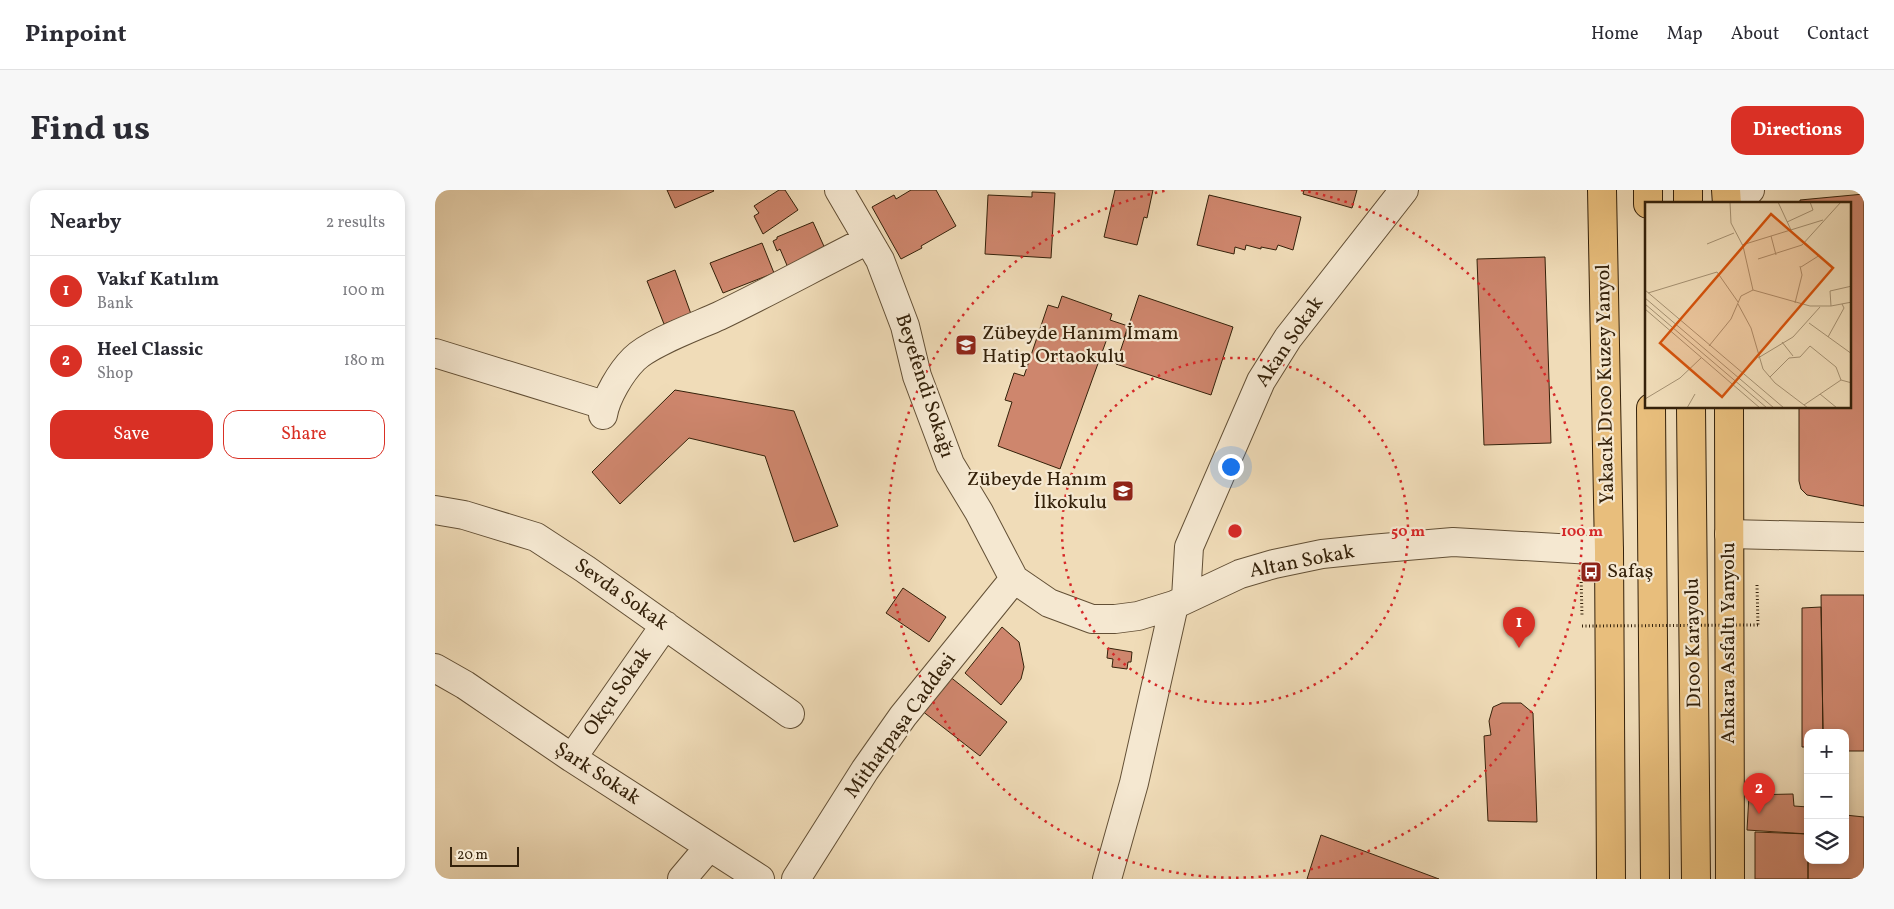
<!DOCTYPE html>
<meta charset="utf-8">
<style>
body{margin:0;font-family:Vollkorn,serif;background:#f7f7f7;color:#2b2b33}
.controls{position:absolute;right:15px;bottom:15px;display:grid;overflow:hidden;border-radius:10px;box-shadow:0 2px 8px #0003}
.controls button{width:45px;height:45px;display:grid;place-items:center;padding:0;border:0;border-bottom:1px solid #e1e1e2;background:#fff;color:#2b2b33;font:25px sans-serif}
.scale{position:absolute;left:15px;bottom:12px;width:69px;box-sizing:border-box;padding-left:5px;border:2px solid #34210a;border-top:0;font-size:14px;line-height:18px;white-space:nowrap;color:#34210a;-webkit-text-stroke:4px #f5e8d1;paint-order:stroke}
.you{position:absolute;left:795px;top:276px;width:18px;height:18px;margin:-12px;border:4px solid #fff;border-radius:50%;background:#1a73e8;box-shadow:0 0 0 8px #1a73e833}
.badge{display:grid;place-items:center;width:32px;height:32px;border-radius:50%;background:#d93025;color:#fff;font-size:16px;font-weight:700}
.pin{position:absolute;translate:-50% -41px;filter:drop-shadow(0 1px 2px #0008)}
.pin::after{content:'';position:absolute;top:26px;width:18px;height:15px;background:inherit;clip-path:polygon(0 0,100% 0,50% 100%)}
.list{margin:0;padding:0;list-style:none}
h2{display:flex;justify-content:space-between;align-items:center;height:65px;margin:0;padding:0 20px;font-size:21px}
h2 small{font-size:16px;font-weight:400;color:#7c7c81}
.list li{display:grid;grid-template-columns:32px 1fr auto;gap:15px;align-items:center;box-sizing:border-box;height:70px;padding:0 20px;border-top:1px solid #e1e1e2}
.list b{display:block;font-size:19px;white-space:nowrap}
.list p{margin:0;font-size:16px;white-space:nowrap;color:#7c7c81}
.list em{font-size:16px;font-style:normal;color:#7c7c81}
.actions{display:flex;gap:10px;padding:15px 20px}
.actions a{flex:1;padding:11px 0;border:1px solid #d93025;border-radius:15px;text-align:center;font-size:18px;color:#d93025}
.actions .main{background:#d93025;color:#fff}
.icon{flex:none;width:28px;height:28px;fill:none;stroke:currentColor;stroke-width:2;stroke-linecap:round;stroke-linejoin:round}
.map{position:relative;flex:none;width:1429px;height:689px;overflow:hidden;border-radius:15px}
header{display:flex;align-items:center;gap:30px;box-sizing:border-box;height:70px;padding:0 25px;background:#fff;border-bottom:1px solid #e1e1e2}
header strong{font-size:24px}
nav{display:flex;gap:28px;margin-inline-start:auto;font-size:18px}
.intro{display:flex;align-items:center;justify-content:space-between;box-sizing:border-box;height:120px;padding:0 30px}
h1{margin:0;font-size:35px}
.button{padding:12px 22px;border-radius:15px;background:#d93025;color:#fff;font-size:18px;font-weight:700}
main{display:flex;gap:30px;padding:0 30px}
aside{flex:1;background:#fff;border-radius:15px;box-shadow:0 2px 8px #0003}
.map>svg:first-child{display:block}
.building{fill:#ce866d;stroke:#34210a}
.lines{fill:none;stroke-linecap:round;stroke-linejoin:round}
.minor-casing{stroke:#635036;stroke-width:30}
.major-casing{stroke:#34210a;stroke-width:30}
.highway-casing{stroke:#34210a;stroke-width:30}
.path{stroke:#34210a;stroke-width:3;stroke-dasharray:1 2.5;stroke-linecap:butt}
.minor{stroke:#f5e8d1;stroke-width:28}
.major{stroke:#e8be7c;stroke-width:28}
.highway{stroke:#e8be7c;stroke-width:28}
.path-bridge{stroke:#34210a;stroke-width:3;stroke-dasharray:1 2.5;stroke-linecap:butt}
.ring{fill:none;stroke:#d62828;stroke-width:2.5;stroke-dasharray:2.5 5}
.labels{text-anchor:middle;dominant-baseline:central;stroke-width:4.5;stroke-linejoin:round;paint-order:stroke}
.poi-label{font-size:20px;fill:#34210a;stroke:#f5e8d1;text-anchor:start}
.street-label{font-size:20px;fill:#34210a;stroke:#f5e8d1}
.inset-road{fill:none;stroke:#a59172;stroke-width:1}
.view{fill:#d6530c;fill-opacity:0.15;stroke:#d6530c;stroke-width:2.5}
.inset-edge{fill:none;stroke:#34210a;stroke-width:2.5}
.centre{fill:#d62828;stroke:#f5e8d1;stroke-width:2.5}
.ring-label{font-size:15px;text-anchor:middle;font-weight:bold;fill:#d62828;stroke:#f5e8d1;stroke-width:4.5;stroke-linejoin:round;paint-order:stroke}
</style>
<header>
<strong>Pinpoint</strong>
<nav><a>Home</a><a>Map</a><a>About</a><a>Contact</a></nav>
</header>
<div class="intro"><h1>Find us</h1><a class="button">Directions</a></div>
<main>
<aside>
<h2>Nearby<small>2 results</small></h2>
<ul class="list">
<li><span class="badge">1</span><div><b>Vakıf Katılım</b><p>Bank</p></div><em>100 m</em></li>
<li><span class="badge">2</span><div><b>Heel Classic</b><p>Shop</p></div><em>180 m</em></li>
</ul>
<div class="actions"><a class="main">Save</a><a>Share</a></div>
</aside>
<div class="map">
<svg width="1429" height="689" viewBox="0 0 1429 689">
<rect width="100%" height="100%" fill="#f0dcb8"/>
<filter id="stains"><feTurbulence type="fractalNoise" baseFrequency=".004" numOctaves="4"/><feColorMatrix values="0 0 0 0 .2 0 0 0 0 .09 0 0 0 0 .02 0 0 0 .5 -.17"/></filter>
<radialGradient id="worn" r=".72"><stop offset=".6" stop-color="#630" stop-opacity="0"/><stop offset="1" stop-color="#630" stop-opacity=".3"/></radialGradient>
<path class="building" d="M232 0H278L279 1 240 18Z
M344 0H350L363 20 328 44 319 26 324 23 319 16Z
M476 0H501L521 36 486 56 487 58 466 69 437 17 459 5 461 9Z
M680 0H718L712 28 709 27 702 55 669 47Z
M869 0H922L917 18 868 4Z
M597 2 620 3 616 68 550 64 553 5 597 7Z
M1429 4V316L1372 305 1366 299 1364 291V218H1415V14H1365V10Z
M774 5 866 27 858 60 843 55 841 60 826 57V59L811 55 810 60 800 57 799 64 762 55Z
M378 32 392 63 354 80 345 59 342 61 338 51 342 49V47Z
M327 53 339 83 288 103 275 73Z
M1110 67 1116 253 1049 255 1042 69Z
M240 80 256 124 229 134 212 91Z
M704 105 798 137 776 205 681 174Z
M627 106 677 124 675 130 693 136 689 148 674 143 625 279 563 256 577 212 570 210 579 183 589 186 613 115 623 118Z
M240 200 359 221 403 336 359 352 330 266 254 248 185 314 157 282Z
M468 398 511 427 494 452 451 423Z
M1386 405H1429V561H1410V543H1388Z
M1386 417 1388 543H1373V557H1367V418Z
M567 437 584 452 589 477 586 489 566 515 530 483Z
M673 458 697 462 696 472H693L692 479 677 477 678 469 672 468Z
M509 482 572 532 545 566 482 517Z
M1067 513H1086L1098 523 1102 632 1053 631 1049 546 1056 545 1054 531 1058 517Z
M1358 604 1359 616 1373 617V644L1312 640 1314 605Z
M1410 625 1429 627V689H1373V670H1410Z
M1320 642 1373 644V689H1320Z
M886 645 1004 689H872Z"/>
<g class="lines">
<g class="minor-casing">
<path id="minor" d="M404 0 445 70 470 136 482 186 515 274 544 322 579 389 614 413 657 429H680L703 426 739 415 805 384 839 374 887 364 936 359 1018 352 1174 361
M1303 14 1315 0
M0 163 169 215
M168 225C171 207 186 182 199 169 215 153 262 136 284 126 334 102 383 75 433 50
M0 320 29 325 101 347 150 379 355 524
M1294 344 1429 347
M751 408 754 357 826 191 853 148 969 0
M0 478 30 495 137 568 325 689
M137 568 230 435
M247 689 274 657
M361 689 430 580 468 526 579 389
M672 689 699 593 739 415"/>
</g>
<g class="major-casing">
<path id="major" d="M1167 0 1174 361 1176 689
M1291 0 1292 14
M1294 218 1295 689"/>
</g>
<g class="highway-casing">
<path id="highway" d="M1213 0V14
M1253 0V14
M1216 218 1220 689
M1256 218 1261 689"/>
</g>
<path class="path" d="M1146 385 1147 426
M1322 395 1323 435"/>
<use href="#minor" class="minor"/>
<use href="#major" class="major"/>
<use href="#highway" class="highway"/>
<path class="path-bridge" d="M1147 436 1323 435"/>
</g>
<g class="ring">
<circle cx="800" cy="341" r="173"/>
<path d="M866 0A347 347 0 1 1 734 0"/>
</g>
<defs>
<g id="school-square" transform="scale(1.125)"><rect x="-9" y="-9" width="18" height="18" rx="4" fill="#8f2418" stroke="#f5e8d1"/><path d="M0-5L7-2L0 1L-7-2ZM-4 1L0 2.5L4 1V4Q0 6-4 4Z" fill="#fff"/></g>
<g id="bus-square" transform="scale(1.125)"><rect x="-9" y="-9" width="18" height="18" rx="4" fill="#8f2418" stroke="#f5e8d1"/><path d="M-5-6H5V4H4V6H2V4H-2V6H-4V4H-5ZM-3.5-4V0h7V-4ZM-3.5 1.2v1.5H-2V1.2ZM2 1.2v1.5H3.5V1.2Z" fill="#fff"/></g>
</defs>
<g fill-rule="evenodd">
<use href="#school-square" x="531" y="155"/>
<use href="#school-square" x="688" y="301"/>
<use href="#bus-square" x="1156" y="382"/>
</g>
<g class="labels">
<g class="poi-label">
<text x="547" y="144">Zübeyde Hanım İmam<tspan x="547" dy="23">Hatip Ortaokulu</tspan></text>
<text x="672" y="290" text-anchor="end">Zübeyde Hanım<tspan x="672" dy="23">İlkokulu</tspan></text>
<text x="1172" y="382">Safaş</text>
</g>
<g class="street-label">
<text transform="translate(855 152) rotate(-56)">Akan Sokak</text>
<text transform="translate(1171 194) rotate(-91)">Yakacık D100 Kuzey Yanyol</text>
<text transform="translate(489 196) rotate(72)">Beyefendi Sokağı</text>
<text transform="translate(867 372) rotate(-11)">Altan Sokak</text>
<text transform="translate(186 405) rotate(35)">Sevda Sokak</text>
<text transform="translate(1259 453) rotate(-91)">D100 Karayolu</text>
<text transform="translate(1294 453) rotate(-90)">Ankara Asfaltı Yanyolu</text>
<text transform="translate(183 502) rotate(-55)">Okçu Sokak</text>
<text transform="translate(466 536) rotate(-54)">Mithatpaşa Caddesi</text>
<text transform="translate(162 584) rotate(33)">Şark Sokak</text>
</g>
</g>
<g transform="translate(1210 12)">
<rect width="206" height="206" fill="#f0dcb8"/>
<path class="inset-road" d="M85 0 86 21 98 44 108 88M133 0 146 28M142 20 168 8 165 0M126 34 131 53M62 42 89 31M97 43 178 18M113 57 157 43 196 0M156 65 175 53M0 88 139 206M108 88 165 104H186L207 100M3 91 72 70 93 100M0 96 129 206M150 101 157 73 155 64M0 102 122 206M93 102 106 126 118 167 130 181 163 206M186 104 185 89 207 84M0 107 115 206M164 121 207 152M183 135 199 106 197 102M137 140 148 154M64 144 86 117 96 94 108 88M113 156 148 135 175 105M125 175 144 156 155 155 165 144 191 165 196 178 207 181M175 192 192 206M0 197 35 176 56 156M159 203 196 178M42 206 50 192"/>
<path class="view" d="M126 12 188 66 77 195 15 141Z"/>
<rect width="206" height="206" class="inset-edge"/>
</g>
<circle cx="800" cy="341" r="8" class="centre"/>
<g class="ring-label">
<text x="973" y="346">50 m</text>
<text x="1147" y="346">100 m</text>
</g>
<rect width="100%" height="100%" filter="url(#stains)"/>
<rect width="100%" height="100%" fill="url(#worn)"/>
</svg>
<div class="controls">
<button>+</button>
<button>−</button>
<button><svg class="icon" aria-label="layers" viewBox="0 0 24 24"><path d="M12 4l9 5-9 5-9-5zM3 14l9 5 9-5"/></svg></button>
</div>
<div class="scale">20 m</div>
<div class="you"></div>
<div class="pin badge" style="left:1084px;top:458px">1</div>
<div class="pin badge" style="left:1324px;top:624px">2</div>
</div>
</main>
